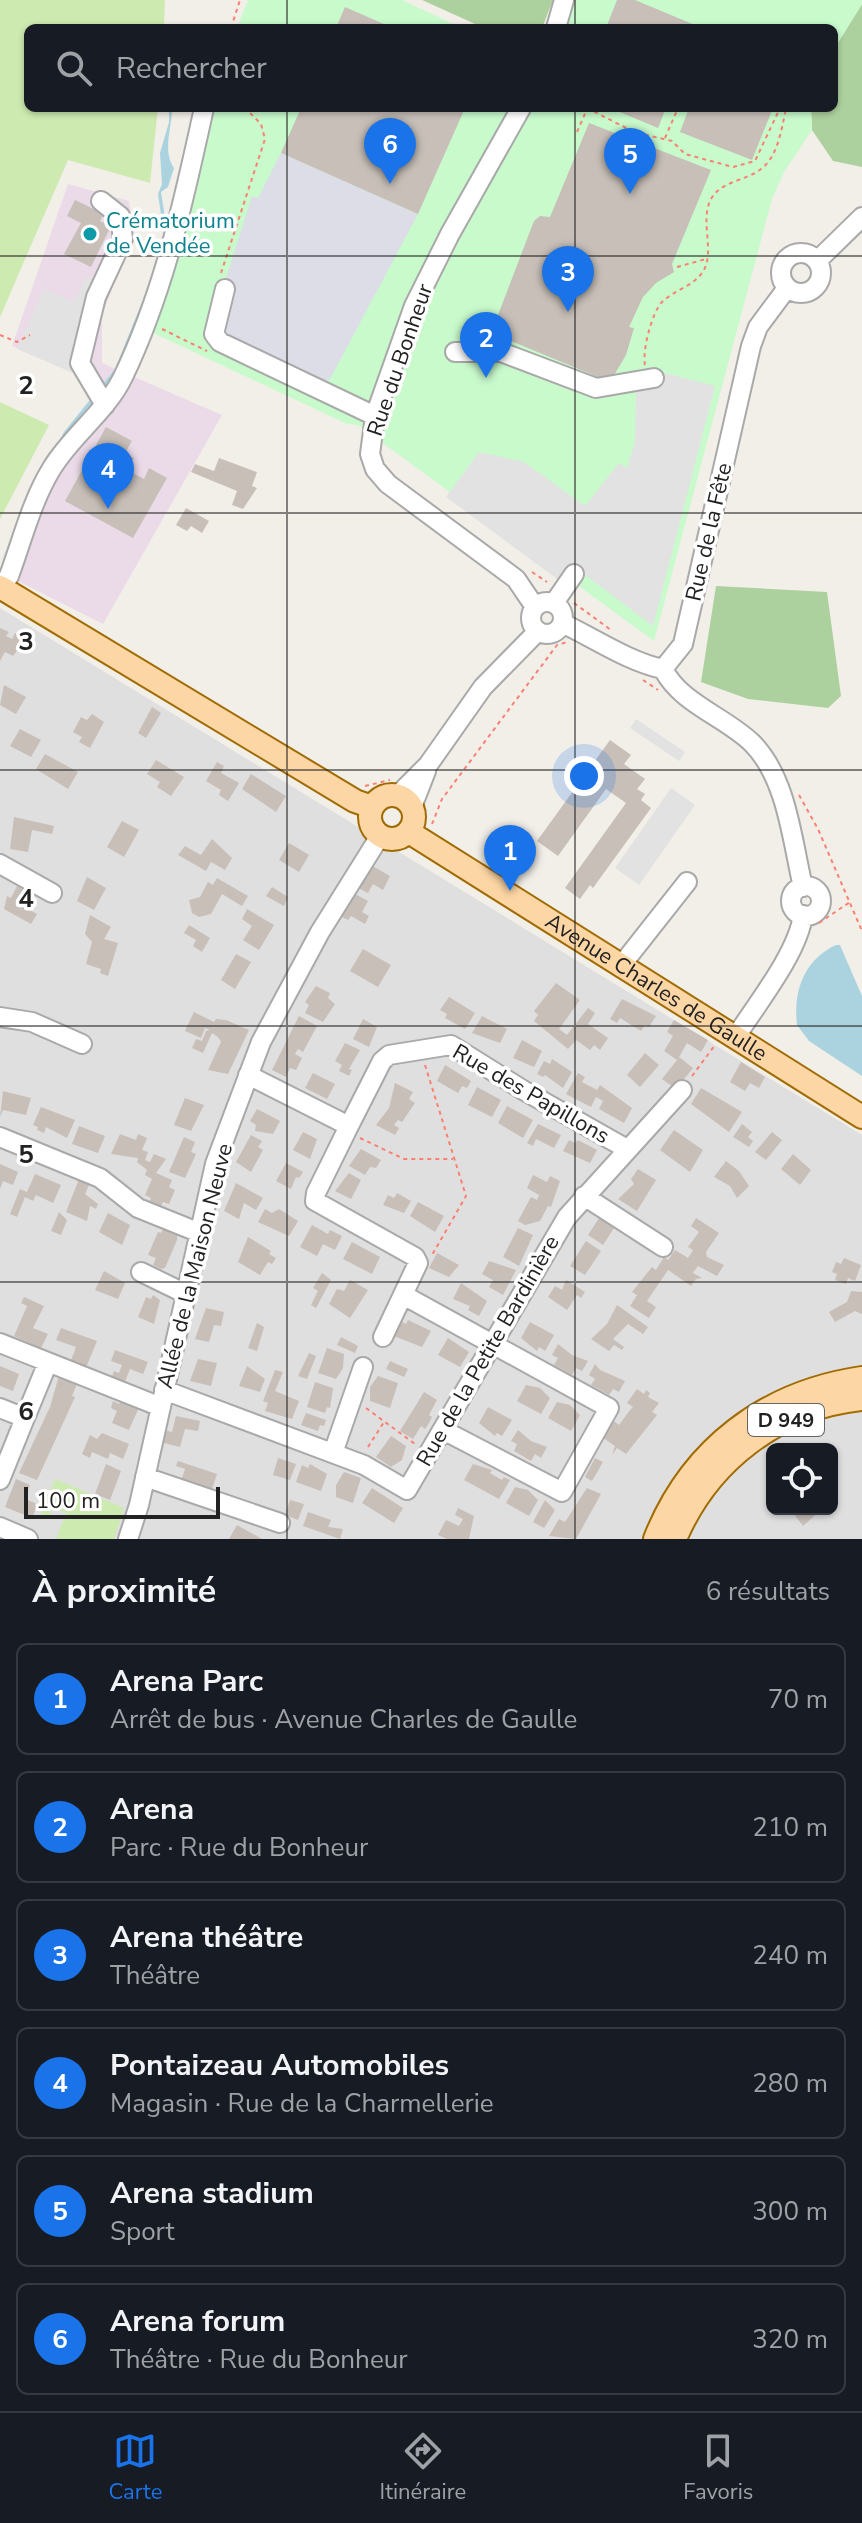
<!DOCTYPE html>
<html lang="fr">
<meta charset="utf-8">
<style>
body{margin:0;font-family:"Nunito Sans",sans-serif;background:#20242c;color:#f1f3f6}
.controls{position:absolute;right:24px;bottom:24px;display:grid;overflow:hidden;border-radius:12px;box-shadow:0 2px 6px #0004}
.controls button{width:72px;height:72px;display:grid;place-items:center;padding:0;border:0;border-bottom:2px solid #363941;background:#171b24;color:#f1f3f6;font:40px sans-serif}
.scale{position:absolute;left:24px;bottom:20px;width:196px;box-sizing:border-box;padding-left:8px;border:4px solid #222;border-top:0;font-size:22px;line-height:28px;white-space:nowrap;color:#222;-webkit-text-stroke:6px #fff;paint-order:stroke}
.you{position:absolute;left:584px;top:776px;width:28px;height:28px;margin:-20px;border:6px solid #fff;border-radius:50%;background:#1a73e8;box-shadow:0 0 0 12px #1a73e833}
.badge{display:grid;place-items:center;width:52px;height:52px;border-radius:50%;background:#1a73e8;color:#fff;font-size:26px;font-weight:700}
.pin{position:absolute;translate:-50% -66px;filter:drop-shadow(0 2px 4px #0008)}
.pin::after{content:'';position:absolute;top:42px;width:28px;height:24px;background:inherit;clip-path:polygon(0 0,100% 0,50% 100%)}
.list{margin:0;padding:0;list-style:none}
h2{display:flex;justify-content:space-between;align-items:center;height:104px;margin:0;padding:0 32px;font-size:34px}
h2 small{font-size:26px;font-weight:400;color:#9ea1a6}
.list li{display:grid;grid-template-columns:52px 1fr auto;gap:24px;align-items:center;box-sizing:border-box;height:112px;margin:0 16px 16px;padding:0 16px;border:2px solid #363941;border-radius:12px}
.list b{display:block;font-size:30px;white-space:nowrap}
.list p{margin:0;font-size:26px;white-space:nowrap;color:#9ea1a6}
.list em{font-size:26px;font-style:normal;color:#9ea1a6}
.icon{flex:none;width:44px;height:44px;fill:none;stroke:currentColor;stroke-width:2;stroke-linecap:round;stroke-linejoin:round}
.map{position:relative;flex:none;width:862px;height:1539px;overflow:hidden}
.search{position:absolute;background:#171b24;box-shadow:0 2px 6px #0004;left:24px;right:24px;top:24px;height:88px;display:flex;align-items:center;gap:20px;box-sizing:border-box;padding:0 28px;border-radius:12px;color:#9ea1a6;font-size:30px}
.sheet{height:872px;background:#171b24}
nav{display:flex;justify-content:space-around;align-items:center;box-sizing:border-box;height:112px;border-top:2px solid #363941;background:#171b24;font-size:22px;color:#9ea1a6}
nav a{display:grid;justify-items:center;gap:4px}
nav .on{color:#1a73e8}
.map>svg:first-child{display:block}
.residential{fill:#e0dfdf;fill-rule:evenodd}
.industrial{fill:#ebdbe8}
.grass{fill:#cdebb0}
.forest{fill:#add19e}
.park{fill:#c8facc}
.parking{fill:#e2e2e2}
.plaza{fill:#dddde8}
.water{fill:#aad3df}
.building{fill:#c7bfb8}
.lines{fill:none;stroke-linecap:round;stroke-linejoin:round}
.minor-casing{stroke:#a9a9a9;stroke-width:22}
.major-casing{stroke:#a06b00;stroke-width:26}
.path{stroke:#fa8072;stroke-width:2;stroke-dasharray:4 4;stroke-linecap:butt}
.minor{stroke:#fff;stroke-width:18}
.major{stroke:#fcd6a4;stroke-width:22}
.grid{fill:none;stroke:#222;stroke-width:2;stroke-opacity:0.55}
.culture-dot{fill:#0f9aa8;stroke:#fff;stroke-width:3}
.labels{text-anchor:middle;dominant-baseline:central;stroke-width:7;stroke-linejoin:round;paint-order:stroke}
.shield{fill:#fff;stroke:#646464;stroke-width:2}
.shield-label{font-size:20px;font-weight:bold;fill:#222}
.culture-label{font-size:22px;fill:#0d838f;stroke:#fff;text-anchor:start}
.street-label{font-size:22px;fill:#222;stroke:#fff}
.grid-label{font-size:26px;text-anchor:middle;font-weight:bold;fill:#222;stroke:#fff;stroke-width:7;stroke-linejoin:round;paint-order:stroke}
</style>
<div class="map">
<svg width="862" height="1539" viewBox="0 0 862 1539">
<rect width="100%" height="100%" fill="#f2efe9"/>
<path class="residential" d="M0 608 862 1135V1539H0ZM772 1449H832V1509H772Z"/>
<path class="industrial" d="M68 184 129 201 134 232 102 315V363L222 415 103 624 0 572 99 384 12 346Z"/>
<path class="grass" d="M0 0H165L164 28H28V108H158L150 183 68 160 0 317Z
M0 402 49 425 0 519Z
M55 1479 124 1508 114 1539H56L66 1513 53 1507 48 1518 41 1515Z"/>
<path class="forest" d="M422 0H553L542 28H484Z
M862 4V167L833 161 812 130 811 108H834V49Z
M716 586 827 592 841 696 828 708 748 699 701 682Z"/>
<path class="park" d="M248 0H402L462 28H237Z
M573 0H862V4L834 49V28H565Z
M213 108H811L812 130 784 172 772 199 654 641 358 425 347 424 149 331 171 272 201 165Z"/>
<path class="parking" d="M86 276 98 282 71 372 17 349 44 289 74 302Z
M665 373 715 386 653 626 584 574 572 590 446 497 479 452 524 462 585 506 619 463 627 468 635 442 636 391 662 384Z
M636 719 685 752 679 761 630 728Z
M671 788 695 805 639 885 615 868Z"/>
<path class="plaza" d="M281 153 418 214 330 379 316 384 221 335 226 278 252 196 258 198Z"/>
<path class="water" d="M169 108H172C172 129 162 150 174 168L168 187 161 192 169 243 115 380 101 392 39 481 0 564 32 491 64 432 115 369 159 260 165 242 158 194 162 184 160 153 169 122Z
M836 945H840L862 996V1076L809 1041 797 1025C793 991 804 960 836 945Z"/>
<path class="building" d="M617 0H635L702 28H606Z
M345 7 393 28H336Z
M301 108H465L418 214 281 153Z
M610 108H666L658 128Z
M689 108H773L752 160 680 132Z
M589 123 711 170 672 264 674 272 656 283 643 297 629 327 634 328 626 355 610 382 511 341 493 328 534 221 540 216 550 217Z
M75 200 104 214 100 221 111 226 91 267 64 254 81 223 67 216Z
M106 427 132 441 125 453 134 458 127 470 144 479 149 468 167 478 133 538 65 501Z
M219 458 257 472 252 486 257 488 243 509 232 505 237 491 191 472 195 464 214 471Z
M186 508 209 521 202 533 191 526 187 531 176 525Z
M0 628 9 632 6 636 12 639 15 633 26 639 13 656 5 652 0 661Z
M4 685 26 697 16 714 0 705Z
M152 707 161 713 146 738 138 733Z
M92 714 104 722 90 748 79 742 82 737 73 732 81 717 87 720Z
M20 729 41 740 31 757 10 746Z
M610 740 631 755 624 764 645 779 637 789 645 794 641 800 651 808 593 888 590 885 580 899 565 888 626 803 606 789 558 856 537 841Z
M45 754 78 772 68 789 36 769Z
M156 760 184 777 171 796 157 787 160 782 147 774Z
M217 762 224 766 221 773 239 783 228 801 219 795 221 790 206 781Z
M251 774 286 796 276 812 242 789Z
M14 817 54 826 52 834 32 830 28 852 10 849Z
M122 821 139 830 124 857 107 847Z
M212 839 232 858 225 870 211 862 206 871 178 855 185 846 201 855Z
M289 843 309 855 299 872 279 860Z
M369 864 390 876 383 890 373 884 368 893 356 887Z
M87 877 106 888 94 910 77 901Z
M217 878 248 896 242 906 222 894 211 914 199 917 192 913 189 900 200 897 208 882 213 885Z
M17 886 29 893 22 906 37 914 31 924 4 909 7 896 11 898Z
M272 887 288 897 284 906 266 896Z
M353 893 368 901 362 912 369 916 365 924 351 916 348 920 340 916Z
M247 909 274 925 259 950 243 940 252 926 242 919Z
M90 915 111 927 104 939 118 943 108 976 100 973 101 969 86 964 92 942 85 934Z
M189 925 210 938 202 952 193 946 196 940 184 933Z
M363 949 391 965 378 987 350 971Z
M236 954 251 962 235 989 221 980Z
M556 983 580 1000 559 1029 567 1035 588 1008 595 1013 588 1024 608 1038 600 1050 594 1045 590 1050 576 1040 568 1049 534 1021 538 1015 534 1011Z
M316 986 330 993 328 998 335 1004 323 1022 305 1013 309 1005 305 1002Z
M449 997 475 1013 465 1029 445 1018 447 1014 440 1010Z
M622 999 656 1016 649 1027 645 1025 641 1031 620 1018 617 1023 610 1019Z
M194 1012 214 1022 216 1019 226 1020 249 1030 228 1074 208 1070 221 1042 218 1037 212 1033 203 1053 192 1048 196 1039 202 1041 206 1031 210 1030 205 1028 201 1038 185 1031Z
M299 1016 317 1026 303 1052 298 1049 295 1054 302 1058 296 1070 290 1068 286 1077 272 1070Z
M482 1016 507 1029 500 1043 472 1033Z
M363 1019 377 1027 369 1047 353 1039Z
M674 1020 708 1040 701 1052 687 1043 679 1057 693 1068 676 1089 662 1079 677 1060 664 1051 673 1036 667 1032Z
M522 1040 542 1051 534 1067 513 1058Z
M345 1043 360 1050 349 1069 352 1070 349 1076 339 1071 342 1065 335 1061Z
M645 1053 659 1065 640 1087 627 1075Z
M552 1059 572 1072 563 1088 545 1075 543 1077 537 1074 544 1061 550 1064Z
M741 1062 765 1077 759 1088 750 1083 745 1091 730 1082Z
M445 1065 471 1081 467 1088 462 1086 458 1093 437 1081Z
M313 1073 335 1084 327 1099 305 1088Z
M578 1073 585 1077 582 1082 597 1090 600 1085 632 1108 624 1123 599 1109 603 1101 596 1097 591 1107 566 1094Z
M395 1083 413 1092 409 1099 415 1103 402 1122 398 1120 394 1125 399 1128 395 1135 376 1125 389 1108Z
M477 1087 501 1100 492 1117 468 1105Z
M701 1088 742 1112 729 1132 691 1104Z
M3 1091 31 1098 26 1115 3 1110 0 1117Z
M185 1098 204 1105 191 1131 174 1125Z
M507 1106 533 1120 523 1138 498 1123Z
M41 1107 75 1120 67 1138 46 1127 44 1133 37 1130 38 1127 33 1125Z
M257 1109 280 1121 273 1134 255 1131 256 1125 250 1121Z
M538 1124 561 1135 554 1148 536 1139 533 1146 527 1143Z
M742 1124 752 1132 748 1137 753 1141 749 1147 733 1137Z
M79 1126 105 1136 98 1153 72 1144Z
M674 1130 703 1150 690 1172 660 1150Z
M303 1132 317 1139 310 1159 293 1150Z
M772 1132 782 1140 766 1160 755 1152Z
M120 1134 136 1140 138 1134 147 1138 142 1150 148 1152 145 1160 150 1162 154 1154 166 1159 156 1173 172 1180 169 1187 175 1190 169 1204 163 1202 160 1208 149 1203 151 1198 145 1195 152 1179 145 1175 147 1170 137 1162 138 1158 111 1154Z
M251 1135 262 1141 258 1147 263 1150 251 1172 236 1162Z
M184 1137 195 1142 191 1152 196 1154 185 1178 169 1172Z
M569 1140 575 1143 578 1140 597 1150 590 1163 563 1151Z
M361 1149 381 1160 376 1168 370 1167 365 1175 349 1166Z
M793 1154 811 1170 800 1185 781 1169Z
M726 1161 739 1171 749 1186 737 1198 730 1186 714 1177Z
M286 1163 303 1172 299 1178 296 1177 291 1189 276 1181Z
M0 1164 18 1172 13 1185 3 1181 0 1189Z
M638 1169 656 1180 637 1211 618 1199 634 1184 631 1179Z
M349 1173 361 1180 351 1199 335 1191Z
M35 1174 61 1185 53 1203 36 1195 33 1201 25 1197 17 1217 10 1214 20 1189 27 1192Z
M533 1175 547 1182 550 1176 560 1181 551 1207 548 1206 540 1221 525 1225 518 1221 531 1197 537 1200 539 1195 527 1188Z
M79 1179 90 1183 85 1194 98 1204 96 1209 90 1206 87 1221 66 1212Z
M236 1183 263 1198 256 1210 244 1203 239 1219 224 1211Z
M397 1193 411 1201 404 1213 383 1205 388 1195 394 1198Z
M418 1202 444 1216 435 1232 410 1216Z
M265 1209 272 1213 279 1209 298 1221 289 1236 258 1222Z
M59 1212 67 1220 61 1235 51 1231Z
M108 1213 130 1225 122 1245 99 1232Z
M601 1215 616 1225 603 1245 588 1235Z
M696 1218 719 1233 706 1252 707 1257 724 1265 717 1276 698 1266 693 1273 702 1278 696 1279 691 1286 668 1270 647 1301 656 1307 649 1318 630 1306 637 1295 632 1292 652 1267 656 1270 664 1257 668 1260 675 1250 688 1258 693 1250 688 1247 699 1232 691 1226Z
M312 1225 328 1234 330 1230 342 1236 335 1250 323 1244 317 1256 300 1247Z
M164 1227 177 1232V1240L165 1268 161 1269 153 1265 156 1258 148 1255 158 1232 161 1233Z
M518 1228 533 1235 519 1266 503 1257Z
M248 1237 271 1251 269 1254 276 1258 272 1264 268 1262 260 1275 238 1262Z
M586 1241 601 1251 585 1275 570 1266Z
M352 1242 380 1257 372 1274 343 1259Z
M437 1253 459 1265 449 1277 429 1268Z
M844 1258 861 1265 855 1281 848 1278 846 1284 835 1280 837 1274 832 1272 836 1262 841 1264Z
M489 1261 516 1270 503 1295 489 1287 493 1280 482 1274Z
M104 1271 125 1283 118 1299 95 1290Z
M322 1273 331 1280 316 1308 311 1305 318 1291 313 1288Z
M350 1280 368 1290 350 1318 329 1304 337 1289 344 1291Z
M566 1280 585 1292 581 1298 577 1295 567 1310 548 1297 555 1286 562 1290Z
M461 1283 487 1301 479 1316 468 1310 470 1306 453 1299Z
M851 1291 862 1292V1314L855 1311 835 1322 829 1312 847 1302Z
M153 1295 160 1300 154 1324 138 1317 146 1297 151 1299Z
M24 1297 44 1306 33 1328 48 1334 41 1348 14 1336 27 1306 21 1303Z
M617 1305 648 1327 643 1334 628 1324 613 1339 624 1347 622 1350 614 1345 609 1351 591 1339 607 1324Z
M206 1308 224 1312 221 1326 214 1325 209 1342 195 1339Z
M399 1320 406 1324 408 1320 431 1331 422 1347 391 1335Z
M530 1322 554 1335 545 1351 539 1347 537 1351 521 1338Z
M257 1323 264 1327 257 1351 248 1348Z
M61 1328 97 1341 85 1370 70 1363 76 1347 56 1340Z
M341 1337 358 1346 355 1353 337 1345Z
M448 1338 469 1352 460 1367 438 1355Z
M558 1344 572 1355 588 1361 582 1371 576 1368 572 1375 554 1365 558 1358 552 1355Z
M327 1348 344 1354 343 1368 336 1379 318 1373Z
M115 1350 148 1362 143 1374 130 1369 122 1389 109 1384 114 1371 119 1373 122 1365 111 1361Z
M309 1353 316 1356 307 1379 298 1376Z
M198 1359 217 1363 211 1386 190 1381Z
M390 1361 408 1369 404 1377 386 1369Z
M595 1364 600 1370 625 1381 619 1392 613 1389 609 1395 591 1385 595 1379 589 1375Z
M0 1366 19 1374 13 1391 0 1386Z
M247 1366 265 1379 260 1392 239 1386Z
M275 1370 283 1372 275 1391 299 1401 292 1419 265 1411 268 1403 263 1401Z
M60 1372 79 1379 72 1396 75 1397 37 1480 19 1473 50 1407Z
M378 1376 398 1383 390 1408 370 1401V1387Z
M315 1382 333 1388 330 1408 327 1407 325 1413 307 1407Z
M526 1385 540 1388 550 1398 541 1414 517 1401Z
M637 1389 644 1394 646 1390 650 1393 648 1397 659 1403 652 1412 657 1415 626 1454 617 1448 612 1455 615 1446 602 1437 614 1421 619 1425 630 1410 633 1407 627 1403Z
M424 1392 437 1400 429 1415 432 1417 429 1423 425 1429 421 1426 413 1439 400 1431Z
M122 1397 140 1405 129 1430 112 1423 117 1411 111 1408 113 1401 119 1404Z
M557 1402 570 1405 580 1415 571 1431 548 1418Z
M488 1407 512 1420 502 1436 497 1433 495 1436 479 1423Z
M306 1413 326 1420 324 1426 320 1425 318 1431 301 1425Z
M176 1416 200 1421 198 1431 185 1429 180 1447 160 1442 163 1430 172 1432Z
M518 1430 531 1441 547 1447 541 1458 535 1454 531 1461 514 1451 517 1444 511 1441Z
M102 1433 129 1444 123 1459 110 1453 108 1459 92 1452 90 1458 82 1454 90 1435 97 1439Z
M391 1436 406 1446 402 1460 391 1467 376 1457Z
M278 1458 296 1464 290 1480 273 1475Z
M595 1458 603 1462 592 1481 585 1477Z
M178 1461 217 1474 210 1495 180 1484 185 1469 176 1466Z
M106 1464 121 1471 110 1500 95 1494Z
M310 1464 327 1474 321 1491 296 1482 302 1465 308 1468Z
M473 1464 492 1470 490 1473 502 1480 504 1477 510 1480 499 1499 464 1480Z
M344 1472 361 1478 353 1503 336 1497V1485Z
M16 1479 30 1485 24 1499 38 1504 32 1518 5 1507Z
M515 1487 528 1490 538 1500 529 1516 506 1503Z
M372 1488 403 1508 394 1523 362 1503Z
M587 1488 601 1494 576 1539 549 1536 559 1519 565 1522Z
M290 1500 304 1504 298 1520 285 1515Z
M545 1500 555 1510 544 1528 533 1522Z
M458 1508 474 1516 469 1539H447L438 1535 446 1520 459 1526 463 1519 455 1515Z
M790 1509H822L803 1526Z
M308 1512 331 1520 328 1527 343 1529 340 1539 303 1526Z
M237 1525 262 1539H229Z"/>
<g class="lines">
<g class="minor-casing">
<path id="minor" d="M556 28 564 0
M521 108 450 234 414 306 375 416 370 454 375 469 388 484 516 579 535 607
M101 201 120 216 123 239 96 297 80 363 105 405
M781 273a20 20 0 1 1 40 0a20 20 0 1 1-40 0Z
M817 261 862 217
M225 289 214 334 220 342 375 416
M455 352H501L596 388 654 378
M0 590 9 576C22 541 32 500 52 468 72 435 106 412 123 377 164 292 184 200 204 108
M531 618a16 16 0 1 1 32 0a16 16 0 1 1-32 0Z
M554 603 574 574
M562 623C594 638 629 662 663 669
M663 669 683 644 751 346 758 327 787 288
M663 669C681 704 724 716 752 743 787 778 792 840 803 887
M398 795 428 765 483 687 538 631
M412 807 426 771
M0 864 52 893
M791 901a15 15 0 1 1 30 0a15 15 0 1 1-30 0Z
M620 967 687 882
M0 1017 32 1022 82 1044
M735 1038C756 1005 798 953 803 915
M248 1075 349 1126 382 1061 389 1055 451 1045 523 1090 627 1149
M349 1126 316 1193 315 1201 415 1257 418 1263 383 1337
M0 1137 100 1178 138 1208 200 1233
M584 1196 663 1247
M141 1272 186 1294
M405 1296 609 1408 562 1492 443 1430
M0 1343 161 1407
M164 1390 364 1465 407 1490 567 1217 682 1090
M0 1408 25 1418 0 1480
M25 1418 44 1372
M333 1453 363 1367
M145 1477 280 1523
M0 1527 28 1539
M128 1539 139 1505 215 1164 261 1042 320 932 380 836"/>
</g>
<g class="major-casing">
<g id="major">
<path d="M0 587 355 801 372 807"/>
<circle cx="392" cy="817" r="22"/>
<path id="s1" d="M409 832 862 1117"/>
<path d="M655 1539C691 1448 766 1392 862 1378"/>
<path d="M675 1539C708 1461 777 1408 862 1399"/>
</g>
</g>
<path class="path" d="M231 28 240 0
M587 108 634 132 672 141 685 154 733 167 755 161 780 108
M577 132 587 109
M665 138 678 108
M677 267 706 259
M221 273 265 139 261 124 245 108
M162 329 207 351
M0 335 17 342 30 335
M645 365C642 351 652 312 662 302 673 291 693 286 702 273 716 254 700 223 710 201 719 181 746 181 761 169 778 157 782 127 786 108
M532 572 547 582
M574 603 611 630
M643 680 658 690
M365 786 390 780
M799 795 818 829 862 931
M432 824 442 799 557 645 567 642
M819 923 850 902
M425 1065 466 1196 432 1255
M692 1076 715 1045
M360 1138 404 1159H453
M366 1408 415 1444
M368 1447 384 1422"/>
<use href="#minor" class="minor"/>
<use href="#major" class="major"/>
</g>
<path class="grid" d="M287 0V28M575 0V28M287 108V1539M575 108V1539M0 256H862M0 513H862M0 770H862M0 1026H862M0 1282H862"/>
<circle class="culture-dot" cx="90" cy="234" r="8"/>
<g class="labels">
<rect class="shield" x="748" y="1404" width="76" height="32" rx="6"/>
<g class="shield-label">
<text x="786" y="1420">D 949</text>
</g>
<g class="culture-label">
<text x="106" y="221">Crématorium<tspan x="106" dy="25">de Vendée</tspan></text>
</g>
<g class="street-label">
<text transform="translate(400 360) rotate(-71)">Rue du Bonheur</text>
<text transform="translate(709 532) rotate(-77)">Rue de la Fête</text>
<text stroke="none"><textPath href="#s1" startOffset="292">Avenue Charles de Gaulle</textPath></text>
<text transform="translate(531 1094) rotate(30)">Rue des Papillons</text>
<text transform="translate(195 1266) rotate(-76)">Allée de la Maison Neuve</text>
<text transform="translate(488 1351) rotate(-60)">Rue de la Petite Bardinière</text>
</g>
</g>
<g class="grid-label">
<text x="26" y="394">2</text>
<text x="26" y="650">3</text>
<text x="26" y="907">4</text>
<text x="26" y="1163">5</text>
<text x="26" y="1420">6</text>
</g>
</svg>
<div class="controls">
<button><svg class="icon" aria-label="locate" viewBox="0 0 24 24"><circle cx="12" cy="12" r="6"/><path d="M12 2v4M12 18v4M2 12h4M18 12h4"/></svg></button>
</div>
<div class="scale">100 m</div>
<div class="you"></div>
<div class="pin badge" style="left:510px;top:891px">1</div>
<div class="pin badge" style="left:486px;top:378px">2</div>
<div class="pin badge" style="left:568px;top:312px">3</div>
<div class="pin badge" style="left:108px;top:509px">4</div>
<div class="pin badge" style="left:630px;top:194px">5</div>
<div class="pin badge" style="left:390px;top:184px">6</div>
<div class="search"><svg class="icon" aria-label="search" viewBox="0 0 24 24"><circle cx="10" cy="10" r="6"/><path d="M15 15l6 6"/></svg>Rechercher</div>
</div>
<section class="sheet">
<h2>À proximité<small>6 résultats</small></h2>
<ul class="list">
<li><span class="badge">1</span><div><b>Arena Parc</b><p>Arrêt de bus · Avenue Charles de Gaulle</p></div><em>70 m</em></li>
<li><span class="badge">2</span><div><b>Arena</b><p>Parc · Rue du Bonheur</p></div><em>210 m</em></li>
<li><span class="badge">3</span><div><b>Arena théâtre</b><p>Théâtre</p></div><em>240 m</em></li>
<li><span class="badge">4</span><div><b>Pontaizeau Automobiles</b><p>Magasin · Rue de la Charmellerie</p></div><em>280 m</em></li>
<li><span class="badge">5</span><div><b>Arena stadium</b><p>Sport</p></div><em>300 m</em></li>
<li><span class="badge">6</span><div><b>Arena forum</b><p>Théâtre · Rue du Bonheur</p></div><em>320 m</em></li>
</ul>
</section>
<nav>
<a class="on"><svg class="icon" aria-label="map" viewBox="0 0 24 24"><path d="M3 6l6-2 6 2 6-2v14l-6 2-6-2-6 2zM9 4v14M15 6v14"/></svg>Carte</a>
<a><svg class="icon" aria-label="directions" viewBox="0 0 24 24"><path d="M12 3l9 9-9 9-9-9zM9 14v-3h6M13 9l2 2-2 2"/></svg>Itinéraire</a>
<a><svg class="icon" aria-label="saved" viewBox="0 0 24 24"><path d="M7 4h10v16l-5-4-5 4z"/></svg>Favoris</a>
</nav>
